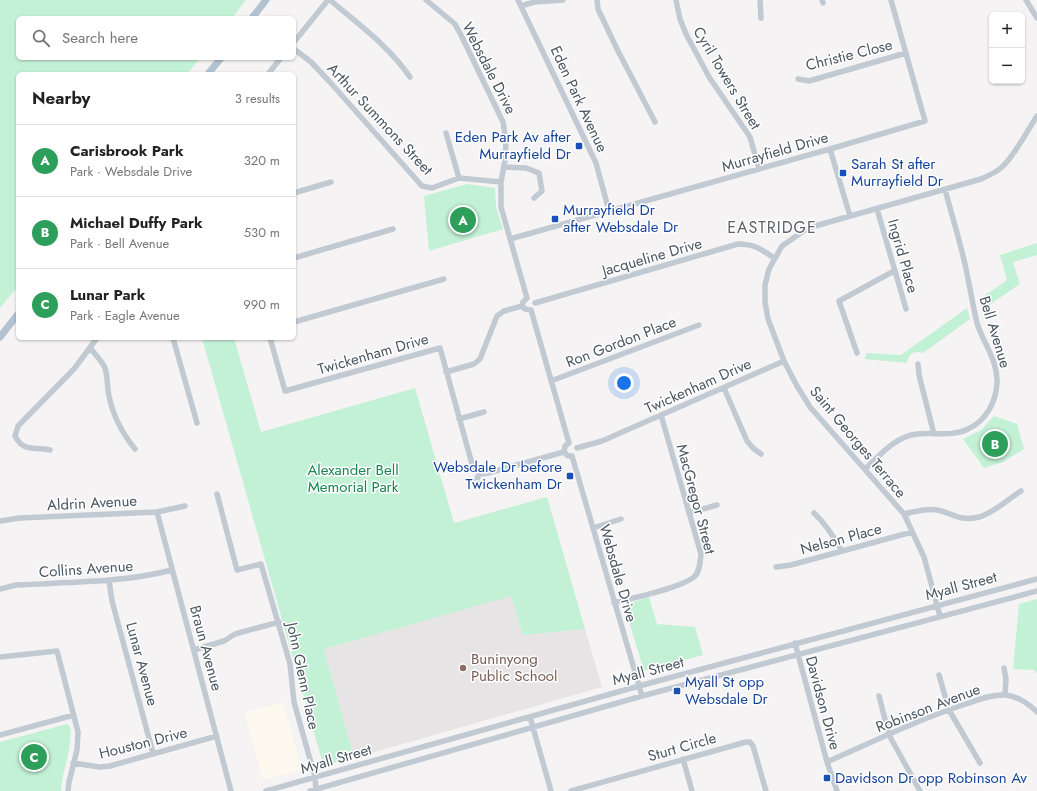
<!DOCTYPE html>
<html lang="en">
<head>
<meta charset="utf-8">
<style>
  :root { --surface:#fff; --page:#f2f2f2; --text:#222; --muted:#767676; --line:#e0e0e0; --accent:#1a73e8 }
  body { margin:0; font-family:Jost,sans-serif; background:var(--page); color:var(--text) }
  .controls { position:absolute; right:12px; top:12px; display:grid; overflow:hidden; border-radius:6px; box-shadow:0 1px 3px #0004 }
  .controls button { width:36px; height:36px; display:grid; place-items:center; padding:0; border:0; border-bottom:1px solid var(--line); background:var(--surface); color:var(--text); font:20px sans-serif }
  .you { position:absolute; left:624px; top:383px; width:14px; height:14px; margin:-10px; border:3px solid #fff; border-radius:50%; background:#1a73e8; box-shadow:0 0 0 6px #1a73e833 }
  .badge { display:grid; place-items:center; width:26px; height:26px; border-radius:50%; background:var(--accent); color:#fff; font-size:13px; font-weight:700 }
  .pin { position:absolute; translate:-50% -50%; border:2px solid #fff; box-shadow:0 1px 4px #0006 }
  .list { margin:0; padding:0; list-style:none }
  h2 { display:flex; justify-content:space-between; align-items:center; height:52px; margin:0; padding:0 16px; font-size:17px }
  h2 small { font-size:13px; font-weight:400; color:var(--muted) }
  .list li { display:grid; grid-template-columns:26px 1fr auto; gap:12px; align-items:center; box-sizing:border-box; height:72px; padding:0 16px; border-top:1px solid var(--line) }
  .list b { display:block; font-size:15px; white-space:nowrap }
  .list p { margin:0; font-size:13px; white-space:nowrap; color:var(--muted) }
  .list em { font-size:13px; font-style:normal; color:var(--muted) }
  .icon { flex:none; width:22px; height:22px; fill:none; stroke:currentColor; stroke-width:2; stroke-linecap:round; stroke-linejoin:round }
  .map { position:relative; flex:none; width:1037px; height:791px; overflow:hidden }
  .search { position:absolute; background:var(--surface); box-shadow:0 1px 3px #0004; left:16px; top:16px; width:280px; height:44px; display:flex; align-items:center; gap:10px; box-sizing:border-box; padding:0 14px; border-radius:6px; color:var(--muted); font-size:15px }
  .panel { position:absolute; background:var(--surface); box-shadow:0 1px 3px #0004; left:16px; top:72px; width:280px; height:268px; border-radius:6px }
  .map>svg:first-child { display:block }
</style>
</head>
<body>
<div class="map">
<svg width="1037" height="791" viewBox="0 0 1037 791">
  <rect width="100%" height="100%" fill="#f5f3f3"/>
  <path fill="#fdf9ef" d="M283,702L302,770L263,780L244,713Z"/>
  <path fill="#e6e4e5" d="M511,595L523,635L585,629L602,687L354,758L324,649Z"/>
  <path fill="#c3f1d5" d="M0,0H246L232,18H18V58H200L187,74H18V286L0,308Z
    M467,184L495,188L496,207L503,229L429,251L424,196Z
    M1037,243V255L1013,262L1020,284L982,310L980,299L1007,280L1000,255Z
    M967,308L970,319L923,353C914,350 908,354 907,363L864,359L867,353L901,355Z
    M202,338H234L261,432L415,388L454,523L547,497L585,629L523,635L511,596L324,649L354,758L326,765L323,764Z
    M994,416L1017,424L1024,449L1003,462L984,468L963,439L981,430Z
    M649,597L657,624L695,627L703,655L644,671L624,605Z
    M1037,599V673L1034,670L1013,669L1019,604Z
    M67,724L70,726C73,749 62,769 61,791H0V742Z"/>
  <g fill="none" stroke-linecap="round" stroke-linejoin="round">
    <path stroke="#c1cad2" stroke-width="5.5" d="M330,0C358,24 389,46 410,77
      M426,0L455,24L462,37L503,122L506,141L505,160L501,182V207L527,298
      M518,0L596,163L609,211
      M597,0L598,9L617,49L655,122
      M676,0L680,19L686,34L709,77L750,137L759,169
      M760,0L761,18
      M822,0L823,3
      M1026,0L1037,18
      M521,6L534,2L563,0
      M294,42L328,0
      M294,49L311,62L329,81L422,186L432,188L459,178L501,182
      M268,74L281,58
      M798,79L809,81L906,53
      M446,133L459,178
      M830,149L850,216
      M504,167L526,168L539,173L542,191L534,198
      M294,193L331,182
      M877,209L906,309
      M510,239L830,149L925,121L891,0
      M294,258L393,229
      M527,298L523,302L522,306L525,309L531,310
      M535,303L738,244C754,244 761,249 774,258
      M531,310L569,443
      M294,322L444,279
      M173,338L197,423
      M270,338L285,391L440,348L472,464C475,473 479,475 488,473L564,452
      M90,348C95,354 102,361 105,368C108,378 107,387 109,396C113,416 122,433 135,449
      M857,353L839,301L894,271
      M918,364L919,375L934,434
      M446,372L474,364L480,359L497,316L504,311L522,306
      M551,381L699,325
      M724,388L747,441L753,448L761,454
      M459,419L484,412
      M569,443L565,446L564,452L568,456H572
      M577,448L602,441L784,361
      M50,450C34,446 24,453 15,436L18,426L74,369L97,338
      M572,456L642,696
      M865,469C880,455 896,436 917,434C934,432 952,437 968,429C986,421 996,402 997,383C998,360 983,343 977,323C971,298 968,273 961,248C956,228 950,209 945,189
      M476,482L479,474
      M217,494L237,570L261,564L290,664L294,702L315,777L316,791
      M157,512L231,791
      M689,513L717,505
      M814,513C826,524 834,537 842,551
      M904,514C914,512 926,508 937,510C953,513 960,522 979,517C994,513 1008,499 1021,491
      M0,521L20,518L157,512L185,506
      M593,528L621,519
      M776,567L791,565L912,532
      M109,580L112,601L153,753
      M0,589L16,585C68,582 122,583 172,570
      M614,603C632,598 681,588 694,577C700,572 700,562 701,554L661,415
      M940,616L924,557L904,514L810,407L797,386L784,361L768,319L765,302V285L769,269L782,246L805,230L815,226L981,179C988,176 995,173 1001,168C1014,157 1027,131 1037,116
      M795,643L827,762L837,791
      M194,650L224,641L235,634L279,622
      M0,657L57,651L78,732L77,750L69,782L68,791
      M1004,668L1006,679L1005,695
      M939,675L949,710L980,763
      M879,696L889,735L920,791
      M530,717L551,791
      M0,735L74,715
      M683,759L692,791
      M827,762C873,742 919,719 966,704C978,700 992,694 1005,695C1017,696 1029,704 1037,712
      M73,763L100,767L110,766L217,736
      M266,791L639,686L1037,579
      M310,791L642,696L1037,591
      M571,791L746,742H750L753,746L766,791"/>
    <path stroke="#b3c2d1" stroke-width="7" d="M252,18L266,0
      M208,74L221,58
      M0,337L18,314"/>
  </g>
  <g fill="#1a4fb4" stroke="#fff" stroke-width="1.5">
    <rect x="575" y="142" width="8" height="8" rx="2"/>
    <rect x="839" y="169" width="8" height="8" rx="2"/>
    <rect x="551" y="215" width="8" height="8" rx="2"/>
    <rect x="566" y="472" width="8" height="8" rx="2"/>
    <rect x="673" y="687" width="8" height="8" rx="2"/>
    <rect x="823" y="774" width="8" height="8" rx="2"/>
  </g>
  <circle fill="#8d6e63" stroke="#fff" stroke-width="1.5" cx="463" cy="668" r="4"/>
  <g text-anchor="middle" stroke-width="3" stroke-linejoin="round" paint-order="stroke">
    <g font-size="15" fill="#4a5661" stroke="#fff">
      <text transform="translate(849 55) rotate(-14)" y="5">Christie Close</text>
      <text transform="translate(489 68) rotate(63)" y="5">Websdale Drive</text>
      <text transform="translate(727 78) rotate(59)" y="5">Cyril Towers Street</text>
      <text transform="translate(579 99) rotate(65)" y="5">Eden Park Avenue</text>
      <text transform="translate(380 119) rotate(47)" y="5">Arthur Summons Street</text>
      <text transform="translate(775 152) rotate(-16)" y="5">Murrayfield Drive</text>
      <text transform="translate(903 256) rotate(74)" y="5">Ingrid Place</text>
      <text transform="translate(652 257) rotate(-16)" y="5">Jacqueline Drive</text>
      <text transform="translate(995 332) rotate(73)" y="5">Bell Avenue</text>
      <text transform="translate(621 342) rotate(-21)" y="5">Ron Gordon Place</text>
      <text transform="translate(373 354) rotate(-16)" y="5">Twickenham Drive</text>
      <text transform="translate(698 386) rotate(-24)" y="5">Twickenham Drive</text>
      <text transform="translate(858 442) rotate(50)" y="5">Saint Georges Terrace</text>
      <text transform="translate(696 499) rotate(75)" y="5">MacGregor Street</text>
      <text transform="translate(92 503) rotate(-3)" y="5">Aldrin Avenue</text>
      <text transform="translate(841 539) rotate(-15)" y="5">Nelson Place</text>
      <text transform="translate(86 569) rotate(-4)" y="5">Collins Avenue</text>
      <text transform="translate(618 573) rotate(74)" y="5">Websdale Drive</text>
      <text transform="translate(961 586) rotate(-15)" y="5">Myall Street</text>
      <text transform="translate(206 648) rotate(75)" y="5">Braun Avenue</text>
      <text transform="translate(142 664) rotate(75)" y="5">Lunar Avenue</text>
      <text transform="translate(648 671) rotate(-15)" y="5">Myall Street</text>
      <text transform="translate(303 676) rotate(78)" y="5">John Glenn Place</text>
      <text transform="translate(823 703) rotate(75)" y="5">Davidson Drive</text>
      <text transform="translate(928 708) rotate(-21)" y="5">Robinson Avenue</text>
      <text transform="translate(143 743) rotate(-14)" y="5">Houston Drive</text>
      <text transform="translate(682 747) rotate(-16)" y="5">Sturt Circle</text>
      <text transform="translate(336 759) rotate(-16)" y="5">Myall Street</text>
    </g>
    <g font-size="15" fill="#164399" stroke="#fff" text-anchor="start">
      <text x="571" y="142" text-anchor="end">Eden Park Av after<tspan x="571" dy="17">Murrayfield Dr</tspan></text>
      <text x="851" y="169">Sarah St after<tspan x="851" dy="17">Murrayfield Dr</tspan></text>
      <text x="563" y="215">Murrayfield Dr<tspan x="563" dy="17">after Websdale Dr</tspan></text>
      <text x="562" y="472" text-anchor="end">Websdale Dr before<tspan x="562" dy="17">Twickenham Dr</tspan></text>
      <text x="685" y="687">Myall St opp<tspan x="685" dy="17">Websdale Dr</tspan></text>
      <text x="835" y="783">Davidson Dr opp Robinson Av</text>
    </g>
    <g font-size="15" fill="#17864f" stroke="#fff">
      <text x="353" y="475">Alexander Bell<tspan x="353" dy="17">Memorial Park</tspan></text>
    </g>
    <g font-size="15" fill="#785e54" stroke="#fff" text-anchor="start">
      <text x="471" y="664">Buninyong<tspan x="471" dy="17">Public School</tspan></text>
    </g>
    <g font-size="16" letter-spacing="1" fill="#5f6368" stroke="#fff">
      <text x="772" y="233">EASTRIDGE</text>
    </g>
  </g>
</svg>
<div class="controls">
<button>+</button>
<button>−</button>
</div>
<div class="you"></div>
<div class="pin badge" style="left:463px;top:220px;background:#2e9e5b">A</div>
<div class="pin badge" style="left:995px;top:444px;background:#2e9e5b">B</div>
<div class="pin badge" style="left:34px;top:757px;background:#2e9e5b">C</div>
<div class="search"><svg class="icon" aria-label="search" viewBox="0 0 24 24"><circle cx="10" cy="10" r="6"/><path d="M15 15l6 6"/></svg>Search here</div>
<section class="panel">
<h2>Nearby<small>3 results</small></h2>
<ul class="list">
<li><span class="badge" style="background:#2e9e5b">A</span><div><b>Carisbrook Park</b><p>Park · Websdale Drive</p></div><em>320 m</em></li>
<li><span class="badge" style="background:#2e9e5b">B</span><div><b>Michael Duffy Park</b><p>Park · Bell Avenue</p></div><em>530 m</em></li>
<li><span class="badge" style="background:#2e9e5b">C</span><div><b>Lunar Park</b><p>Park · Eagle Avenue</p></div><em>990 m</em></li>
</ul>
</section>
</div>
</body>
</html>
